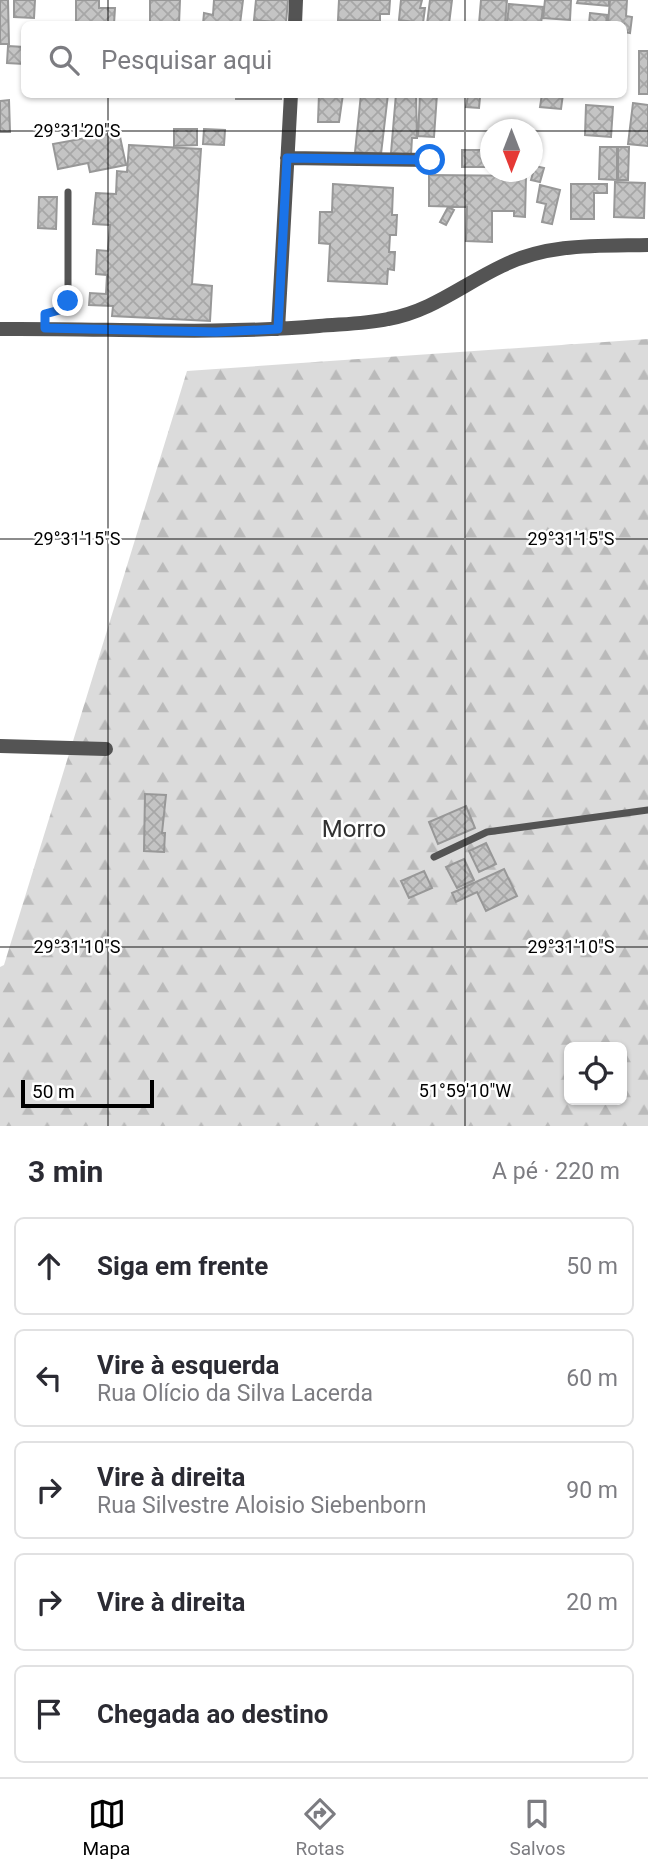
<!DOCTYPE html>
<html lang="pt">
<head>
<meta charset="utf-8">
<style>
  :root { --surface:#fff; --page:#f2f2f3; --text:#2b2b33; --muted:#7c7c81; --line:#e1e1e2; --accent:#000 }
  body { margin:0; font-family:Roboto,sans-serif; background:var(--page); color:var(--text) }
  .controls { position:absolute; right:21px; bottom:21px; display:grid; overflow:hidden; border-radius:10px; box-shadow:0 2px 5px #0004 }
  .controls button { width:63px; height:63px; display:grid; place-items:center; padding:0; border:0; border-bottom:2px solid var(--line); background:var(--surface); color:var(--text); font:35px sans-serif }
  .compass { position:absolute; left:480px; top:119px; width:63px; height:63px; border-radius:50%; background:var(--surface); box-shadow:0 2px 5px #0004; rotate:180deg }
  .scale { position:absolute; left:21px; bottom:18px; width:133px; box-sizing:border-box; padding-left:7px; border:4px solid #000; border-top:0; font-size:19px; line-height:24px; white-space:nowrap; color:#000; -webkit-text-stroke:5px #fff; paint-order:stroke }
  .stop { position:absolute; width:21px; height:21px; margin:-16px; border:5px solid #1a73e8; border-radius:50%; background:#fff }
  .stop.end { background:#1a73e8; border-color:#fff; box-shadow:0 2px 7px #0008 }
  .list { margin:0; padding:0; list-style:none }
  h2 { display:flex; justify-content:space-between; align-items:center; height:91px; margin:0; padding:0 28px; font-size:30px }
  h2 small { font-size:23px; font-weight:400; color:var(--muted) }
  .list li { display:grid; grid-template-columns:46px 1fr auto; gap:21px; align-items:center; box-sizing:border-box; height:98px; margin:0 14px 14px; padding:0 14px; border:2px solid var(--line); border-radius:10px }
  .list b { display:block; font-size:26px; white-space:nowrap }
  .list p { margin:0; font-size:23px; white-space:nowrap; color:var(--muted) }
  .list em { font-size:23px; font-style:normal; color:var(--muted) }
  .icon { flex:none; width:38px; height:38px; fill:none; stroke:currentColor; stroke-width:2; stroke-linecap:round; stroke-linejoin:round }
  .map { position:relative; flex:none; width:648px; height:1126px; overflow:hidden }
  .search { position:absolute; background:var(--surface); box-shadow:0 2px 5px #0004; left:21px; right:21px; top:21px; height:77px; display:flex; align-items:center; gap:18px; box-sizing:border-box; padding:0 24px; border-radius:10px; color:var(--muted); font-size:26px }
  .sheet { height:651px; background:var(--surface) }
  nav { display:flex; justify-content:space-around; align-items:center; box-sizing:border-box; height:98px; border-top:2px solid var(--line); background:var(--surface); font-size:19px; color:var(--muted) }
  nav a { display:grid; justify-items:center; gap:4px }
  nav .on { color:var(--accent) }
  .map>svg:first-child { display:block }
</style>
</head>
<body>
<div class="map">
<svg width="648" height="1126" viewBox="0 0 648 1126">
  <defs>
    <pattern id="forest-firs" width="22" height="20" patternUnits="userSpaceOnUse" patternTransform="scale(1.75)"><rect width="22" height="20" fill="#dbdbdb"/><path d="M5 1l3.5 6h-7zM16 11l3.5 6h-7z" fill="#bababa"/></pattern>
    <pattern id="building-cross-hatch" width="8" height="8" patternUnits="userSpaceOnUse" patternTransform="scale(1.75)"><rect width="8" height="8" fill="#c4c4c4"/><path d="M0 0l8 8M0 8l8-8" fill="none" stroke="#a7a7a7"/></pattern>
  </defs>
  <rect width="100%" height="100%" fill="#fff"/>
  <path fill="url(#forest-firs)" fill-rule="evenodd" d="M648,339V1126H0V967L4,965L187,371ZM569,1047H622V1100H569Z"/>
  <path fill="url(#building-cross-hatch)" stroke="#989898" stroke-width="2" d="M0,0H8L9,44H0Z
    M14,0H35L34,18L14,17Z
    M76,0H99V8H115L114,24H76Z
    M150,0H180L179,24H150Z
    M214,0H243L240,24H203L204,13L213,15Z
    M256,0H288L286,23L254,20Z
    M339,0H390L389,14H380V21L338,20Z
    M401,0H422L420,8H425L423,23L399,20Z
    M430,0H452L449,24H427Z
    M481,0H507L505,24H479Z
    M545,0H571L570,20L543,18Z
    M578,0H609V6L577,3Z
    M610,0H627L626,16L632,17L630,33L624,32V24L608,23Z
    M509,4L543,7L541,24H507Z
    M590,13L607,15L606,24H589Z
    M8,46L24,47V64L7,63Z
    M639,51H648V94H639Z
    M236,94H281V99H236Z
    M319,94H343L339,122H318Z
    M361,94H388L381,154L355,152Z
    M396,94H416L417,138H412L411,155L391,153Z
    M420,94H437L434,137L418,136Z
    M542,94H563L561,109L540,107Z
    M468,95L480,97L479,108L466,107Z
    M9,100L10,132H0V101Z
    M633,103L648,105V146L628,144Z
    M586,105L613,107L611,137L585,135Z
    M174,129H197V145L174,146Z
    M204,129L225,130L224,145L203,144Z
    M119,132L126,165L90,172L88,163L58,169L53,144Z
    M129,145L201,149L192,284L212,286L210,321L112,316L113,306L89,305L90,293L106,294L107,275L96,274L97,250L108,251L110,225L93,224L96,193L116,194L117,171L127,172Z
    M600,147H617V180L599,179Z
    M618,147H629L628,180H618Z
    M462,150H490V167H462Z
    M535,166L544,168L540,182L531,180Z
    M429,175L526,176L525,217L514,216V211H492V242L466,241L467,207L429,206Z
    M615,182L645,183L644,218L614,217Z
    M333,184L393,188L392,215H397L396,235H390L389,252H395L394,270L388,269L387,284L328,281L330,244L319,243L320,212H332Z
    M571,184H607V193H594V219H571Z
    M540,185L560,190L552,224L542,222L546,204L537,202Z
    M39,197H57L56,229L38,228Z
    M448,207L454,210L446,225L440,222Z
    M145,794L166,795L162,833H165L164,852L144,851Z
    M466,806L475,828L438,844L429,822Z
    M486,843L496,864L479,872L469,851Z
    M464,859L474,880L457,888L446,867Z
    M504,869L517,896L486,911L477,892L456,902L452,893Z
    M424,871L432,888L409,898L401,881Z"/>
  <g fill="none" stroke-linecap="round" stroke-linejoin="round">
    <path stroke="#545454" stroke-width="7" d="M45,328V314L63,309L68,301V192
      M434,857L487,832L648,810"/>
    <path stroke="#545454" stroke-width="14" d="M295,24L296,0
      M287,158L430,160
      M0,329C107,328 212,335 319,326C341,324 365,324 388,319C432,311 462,285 502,266C548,243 598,246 648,245
      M278,329L291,94
      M0,746L106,749"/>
  </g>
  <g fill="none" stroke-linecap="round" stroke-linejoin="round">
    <path stroke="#1a73e8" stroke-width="9" d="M68,301L63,309L45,314V328L216,332L278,329L287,158L430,160"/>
  </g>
  <path fill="none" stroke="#000" stroke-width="2" stroke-opacity="0.45" d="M108,0V24M465,0V24M108,94V1126M465,94V1126M0,131H490M532,131H648M0,539H648M0,947H648"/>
  <g text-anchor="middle" stroke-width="5" stroke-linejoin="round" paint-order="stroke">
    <g font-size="24" fill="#323232" stroke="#fff">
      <text x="354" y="837">Morro</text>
    </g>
  </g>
  <g font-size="18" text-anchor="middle" fill="#000" stroke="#fff" stroke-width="5" stroke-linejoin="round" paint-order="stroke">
    <text x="77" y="137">29°31'20"S</text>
    <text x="571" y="545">29°31'15"S</text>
    <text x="77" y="545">29°31'15"S</text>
    <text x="571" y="953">29°31'10"S</text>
    <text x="77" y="953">29°31'10"S</text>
    <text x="465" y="1097">51°59'10"W</text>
  </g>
</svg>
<div class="controls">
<button><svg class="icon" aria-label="locate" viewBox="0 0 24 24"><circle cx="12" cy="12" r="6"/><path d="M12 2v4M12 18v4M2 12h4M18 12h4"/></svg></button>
</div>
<svg class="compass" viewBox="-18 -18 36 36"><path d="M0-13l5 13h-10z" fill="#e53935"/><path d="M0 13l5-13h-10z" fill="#7c7c81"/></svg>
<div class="scale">50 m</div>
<div class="stop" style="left:430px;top:160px"></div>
<div class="stop end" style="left:68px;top:301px"></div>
<div class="search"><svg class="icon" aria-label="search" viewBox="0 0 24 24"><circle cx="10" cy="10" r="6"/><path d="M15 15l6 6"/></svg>Pesquisar aqui</div>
</div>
<section class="sheet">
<h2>3 min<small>A pé · 220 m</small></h2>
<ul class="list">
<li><svg class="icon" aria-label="ahead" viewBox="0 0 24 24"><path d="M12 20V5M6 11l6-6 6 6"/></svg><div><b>Siga em frente</b></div><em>50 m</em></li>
<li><svg class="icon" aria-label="left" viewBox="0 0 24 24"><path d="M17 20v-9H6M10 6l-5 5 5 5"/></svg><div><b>Vire à esquerda</b><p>Rua Olício da Silva Lacerda</p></div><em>60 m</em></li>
<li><svg class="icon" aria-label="right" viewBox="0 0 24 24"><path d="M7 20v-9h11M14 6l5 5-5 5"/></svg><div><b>Vire à direita</b><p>Rua Silvestre Aloisio Siebenborn</p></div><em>90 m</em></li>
<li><svg class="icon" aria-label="right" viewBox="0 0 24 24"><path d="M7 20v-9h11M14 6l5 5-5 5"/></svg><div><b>Vire à direita</b></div><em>20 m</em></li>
<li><svg class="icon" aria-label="arrive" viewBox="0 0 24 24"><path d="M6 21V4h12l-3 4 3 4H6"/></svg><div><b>Chegada ao destino</b></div></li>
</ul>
</section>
<nav>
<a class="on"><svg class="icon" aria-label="map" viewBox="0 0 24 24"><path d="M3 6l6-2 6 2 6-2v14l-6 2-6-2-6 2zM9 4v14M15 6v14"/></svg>Mapa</a>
<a><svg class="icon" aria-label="directions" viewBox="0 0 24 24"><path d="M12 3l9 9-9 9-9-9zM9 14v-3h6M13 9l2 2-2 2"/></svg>Rotas</a>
<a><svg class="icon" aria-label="saved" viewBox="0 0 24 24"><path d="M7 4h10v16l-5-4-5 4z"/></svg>Salvos</a>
</nav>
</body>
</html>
